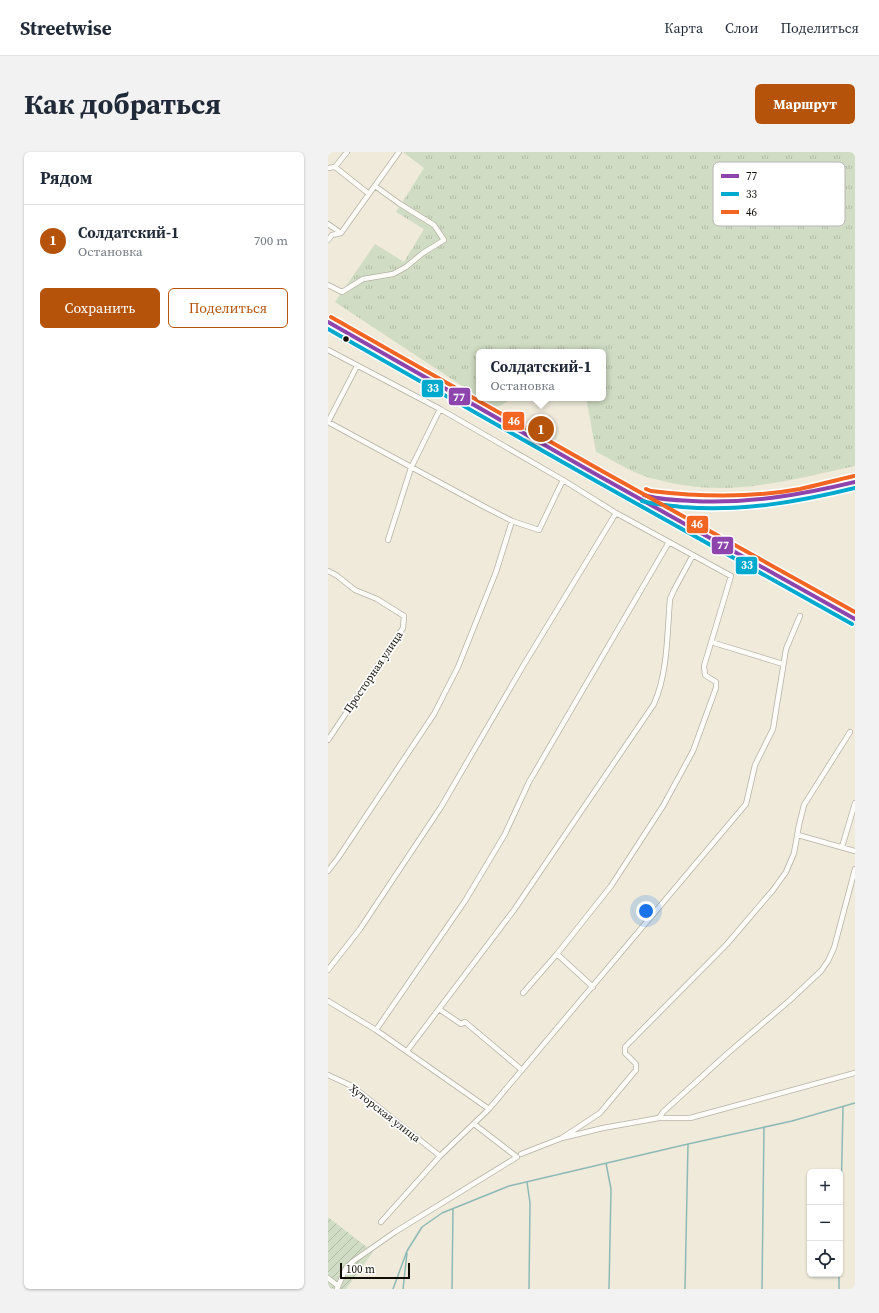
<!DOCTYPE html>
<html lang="ru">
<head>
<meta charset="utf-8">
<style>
  :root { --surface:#fff; --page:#f2f2f3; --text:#1f2937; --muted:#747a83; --line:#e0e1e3; --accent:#b45309 }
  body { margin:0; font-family:"Source Serif 4",serif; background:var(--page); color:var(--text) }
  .controls { position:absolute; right:12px; bottom:12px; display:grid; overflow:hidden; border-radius:6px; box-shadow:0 1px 3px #0004 }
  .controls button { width:36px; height:36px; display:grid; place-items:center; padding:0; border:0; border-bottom:1px solid var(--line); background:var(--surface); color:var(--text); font:20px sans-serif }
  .scale { position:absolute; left:12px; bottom:10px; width:70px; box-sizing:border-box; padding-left:4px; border:2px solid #0f0d04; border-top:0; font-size:11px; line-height:14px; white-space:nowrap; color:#0f0d04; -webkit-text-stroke:3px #fff; paint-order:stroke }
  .you { position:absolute; left:318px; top:759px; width:14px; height:14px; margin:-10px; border:3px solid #fff; border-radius:50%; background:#1a73e8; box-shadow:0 0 0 6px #1a73e833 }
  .badge { display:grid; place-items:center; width:26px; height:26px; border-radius:50%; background:var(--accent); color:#fff; font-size:13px; font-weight:700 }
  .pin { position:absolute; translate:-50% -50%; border:2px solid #fff; box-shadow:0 1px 4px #0006 }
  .popup { position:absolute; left:148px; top:197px; width:130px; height:52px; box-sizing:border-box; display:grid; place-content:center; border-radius:6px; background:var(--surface); filter:drop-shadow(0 1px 3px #0005); font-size:13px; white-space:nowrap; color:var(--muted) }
  .popup b { font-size:15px; color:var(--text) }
  .popup::after { content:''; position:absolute; left:50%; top:100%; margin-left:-8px; border:8px solid transparent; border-top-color:var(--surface) }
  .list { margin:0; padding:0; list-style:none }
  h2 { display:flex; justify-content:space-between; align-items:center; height:52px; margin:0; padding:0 16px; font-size:17px }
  h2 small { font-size:13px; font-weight:400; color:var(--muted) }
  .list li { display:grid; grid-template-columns:26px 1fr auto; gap:12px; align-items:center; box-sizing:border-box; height:72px; padding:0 16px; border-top:1px solid var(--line) }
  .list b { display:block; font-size:15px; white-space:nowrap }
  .list p { margin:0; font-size:13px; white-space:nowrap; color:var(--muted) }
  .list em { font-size:13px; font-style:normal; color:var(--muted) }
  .actions { display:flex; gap:8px; padding:12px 16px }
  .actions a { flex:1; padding:9px 0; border:1px solid var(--accent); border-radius:6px; text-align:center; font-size:14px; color:var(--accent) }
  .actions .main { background:var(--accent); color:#fff }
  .icon { flex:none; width:22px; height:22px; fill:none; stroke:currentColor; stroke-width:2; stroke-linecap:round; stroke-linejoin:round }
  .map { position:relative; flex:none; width:527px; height:1137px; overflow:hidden; border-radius:6px }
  header { display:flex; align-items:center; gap:24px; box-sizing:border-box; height:56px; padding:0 20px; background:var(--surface); border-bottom:1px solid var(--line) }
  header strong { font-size:19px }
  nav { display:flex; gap:22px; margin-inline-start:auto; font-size:14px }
  .intro { display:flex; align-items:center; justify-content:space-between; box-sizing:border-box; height:96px; padding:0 24px }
  h1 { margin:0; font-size:28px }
  .button { padding:10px 18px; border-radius:6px; background:var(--accent); color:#fff; font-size:14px; font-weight:700 }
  main { display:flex; gap:24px; padding:0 24px }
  aside { flex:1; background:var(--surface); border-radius:6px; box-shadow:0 1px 3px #0004 }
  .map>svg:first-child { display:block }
</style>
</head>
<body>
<header>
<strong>Streetwise</strong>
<nav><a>Карта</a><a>Слои</a><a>Поделиться</a></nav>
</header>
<div class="intro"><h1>Как добраться</h1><a class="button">Маршрут</a></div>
<main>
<aside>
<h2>Рядом<small></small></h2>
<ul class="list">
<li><span class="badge">1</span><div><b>Солдатский-1</b><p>Остановка</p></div><em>700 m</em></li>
</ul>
<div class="actions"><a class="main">Сохранить</a><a>Поделиться</a></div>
</aside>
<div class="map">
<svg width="527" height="1137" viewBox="0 0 527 1137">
  <defs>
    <pattern id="grass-tufts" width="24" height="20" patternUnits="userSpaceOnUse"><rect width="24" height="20" fill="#d0dcc3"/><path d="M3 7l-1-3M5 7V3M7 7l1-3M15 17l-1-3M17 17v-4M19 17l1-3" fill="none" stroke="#b1bca6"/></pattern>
    <pattern id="garden-furrows" width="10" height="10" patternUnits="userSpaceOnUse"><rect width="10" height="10" fill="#d0dcc3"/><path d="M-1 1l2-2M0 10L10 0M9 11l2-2" fill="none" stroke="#b1bca6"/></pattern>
  </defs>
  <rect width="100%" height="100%" fill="#efeada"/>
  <path fill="url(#grass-tufts)" d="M75,0H527V314C461,328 403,346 335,329C328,327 321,326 314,323C299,318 283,307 268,300L259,250L252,246H275V200H151V245L7,150L47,92L76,110L96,77L68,60L96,16Z
    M153,246H184C168,257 169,257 153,246Z"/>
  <path fill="url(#garden-furrows)" d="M0,1065L45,1100L18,1137H0Z"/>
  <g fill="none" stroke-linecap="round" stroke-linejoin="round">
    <path stroke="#8dbab6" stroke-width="1.5" d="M278,1011L283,1037L281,1137
      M199,1030L202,1051L201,1137
      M512,1096L515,955
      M65,1137L79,1099L94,1075L114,1061L181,1034L360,992L464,969L527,951
      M75,1137L79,1101
      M124,1137L125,1057
      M357,1137L360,992
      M434,1137L436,975
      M511,1137V1122"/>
    <g stroke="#b5b1a5" stroke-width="6">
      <path id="street" d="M7,15L19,0
        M0,16L7,15L41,42
        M0,72L13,81
        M0,88L4,83L13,81L71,0
        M0,133L14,140L35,127L65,122L78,115L95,101L116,88L106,73L72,52L47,34
        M0,198L112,257L235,328L288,361L403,424L376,514L377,523L388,530V536L365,599L335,654L283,734L229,802L195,841
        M0,270L155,354L184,369L211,378L235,328
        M0,270L29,214
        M60,388L83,316L112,257
        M0,419L8,423L27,438L49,447L76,464L75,476L0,588
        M383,490L455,512
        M470,683L527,699
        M514,695L527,651
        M0,719L10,706L106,562L130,515L168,420L184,369
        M229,802L265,835
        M0,818L32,777L113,655L195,514L288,361
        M0,849L48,878L161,957
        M111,857L133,872L137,870L194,918
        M48,878L137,749L177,682L201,630L341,390
        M79,899L186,758L326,552C340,520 339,482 342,447L346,438L365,403
        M0,923L24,934L112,1004
        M331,966L335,960L400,901L461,849L493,819L500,809L506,796L527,717
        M234,986L272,961L308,918V912L297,901V895L399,792L445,738L458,720L466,701L471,673L476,653L522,580
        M193,1002L234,986L275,976L331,966H362L527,921
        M53,1070L112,1004L161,957L418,652L427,613L445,577L458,497L472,464
        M0,1126L10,1134
        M9,1137L18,1116L24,1110L67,1080L189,1005L146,972"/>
    </g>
    <g stroke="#c9c7bf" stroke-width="9">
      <path id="primary" d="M301,337C346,357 416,352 464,344C485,341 506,335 527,330"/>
    </g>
    <g stroke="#c9c7bf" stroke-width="10">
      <path id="highway" d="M0,170L271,324L527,467"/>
    </g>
    <use href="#street" stroke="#fdfcf9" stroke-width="4.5"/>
    <use href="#primary" stroke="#efe9dd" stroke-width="7"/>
    <use href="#highway" stroke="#e6ddcb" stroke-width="8"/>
    <g stroke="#fff" stroke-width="7">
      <path id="bus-1" d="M0,170L271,324L527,467
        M316,343C331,348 349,348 364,349C420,352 473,343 527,330"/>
    </g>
    <g stroke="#fff" stroke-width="7">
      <path id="bus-2" d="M0,177L268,329L524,472
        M314,349C327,353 340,353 354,355C413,360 470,350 527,336"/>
    </g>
    <g stroke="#fff" stroke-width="7">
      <path id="bus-3" d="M3,165L274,319L527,460
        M318,337L323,339C373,345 423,346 472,337C490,333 508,328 526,324"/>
    </g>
    <use href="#bus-1" stroke="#8e44ad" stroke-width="4"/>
    <use href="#bus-2" stroke="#00a9ce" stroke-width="4"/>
    <use href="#bus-3" stroke="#f26522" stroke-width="4"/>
  </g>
  <circle fill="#0f0d04" stroke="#fff" stroke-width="1.5" cx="18" cy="187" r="3.5"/>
  <g text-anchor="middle" stroke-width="3.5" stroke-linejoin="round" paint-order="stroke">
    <g font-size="11" fill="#0f0d04" stroke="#fff">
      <text transform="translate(45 520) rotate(-56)" y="4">Просторная улица</text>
      <text transform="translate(57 961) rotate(38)" y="4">Хуторская улица</text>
    </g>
  </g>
  <rect x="385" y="10" width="132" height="64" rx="6" fill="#fff" stroke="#b7b6b4" stroke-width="1"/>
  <rect x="393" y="22" width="18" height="4" fill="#8e44ad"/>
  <rect x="393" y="40" width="18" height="4" fill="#00a9ce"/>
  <rect x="393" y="58" width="18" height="4" fill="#f26522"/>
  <g font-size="11" fill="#0f0d04">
    <text x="418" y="28">77</text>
    <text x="418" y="46">33</text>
    <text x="418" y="64">46</text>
  </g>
  <g stroke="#fff" stroke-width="1.5">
    <rect x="93" y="227" width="23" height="19" rx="4" fill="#00a9ce"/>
    <rect x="120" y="235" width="23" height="19" rx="4" fill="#8e44ad"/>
    <rect x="174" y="259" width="23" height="20" rx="4" fill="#f26522"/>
    <rect x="358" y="363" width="23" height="19" rx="4" fill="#f26522"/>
    <rect x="383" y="384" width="23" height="19" rx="4" fill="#8e44ad"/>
    <rect x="407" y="404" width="23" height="19" rx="4" fill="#00a9ce"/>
  </g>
  <g font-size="11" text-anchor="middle" font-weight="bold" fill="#fff">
    <text x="105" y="240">33</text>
    <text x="131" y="249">77</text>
    <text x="186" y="273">46</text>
    <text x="369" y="376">46</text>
    <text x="395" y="397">77</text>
    <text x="419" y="417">33</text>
  </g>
</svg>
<div class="controls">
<button>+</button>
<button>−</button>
<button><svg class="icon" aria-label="locate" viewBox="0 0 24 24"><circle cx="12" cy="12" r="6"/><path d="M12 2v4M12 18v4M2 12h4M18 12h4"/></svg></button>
</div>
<div class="scale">100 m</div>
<div class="you"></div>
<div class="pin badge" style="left:213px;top:277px">1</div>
<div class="popup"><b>Солдатский-1</b>Остановка</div>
</div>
</main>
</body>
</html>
